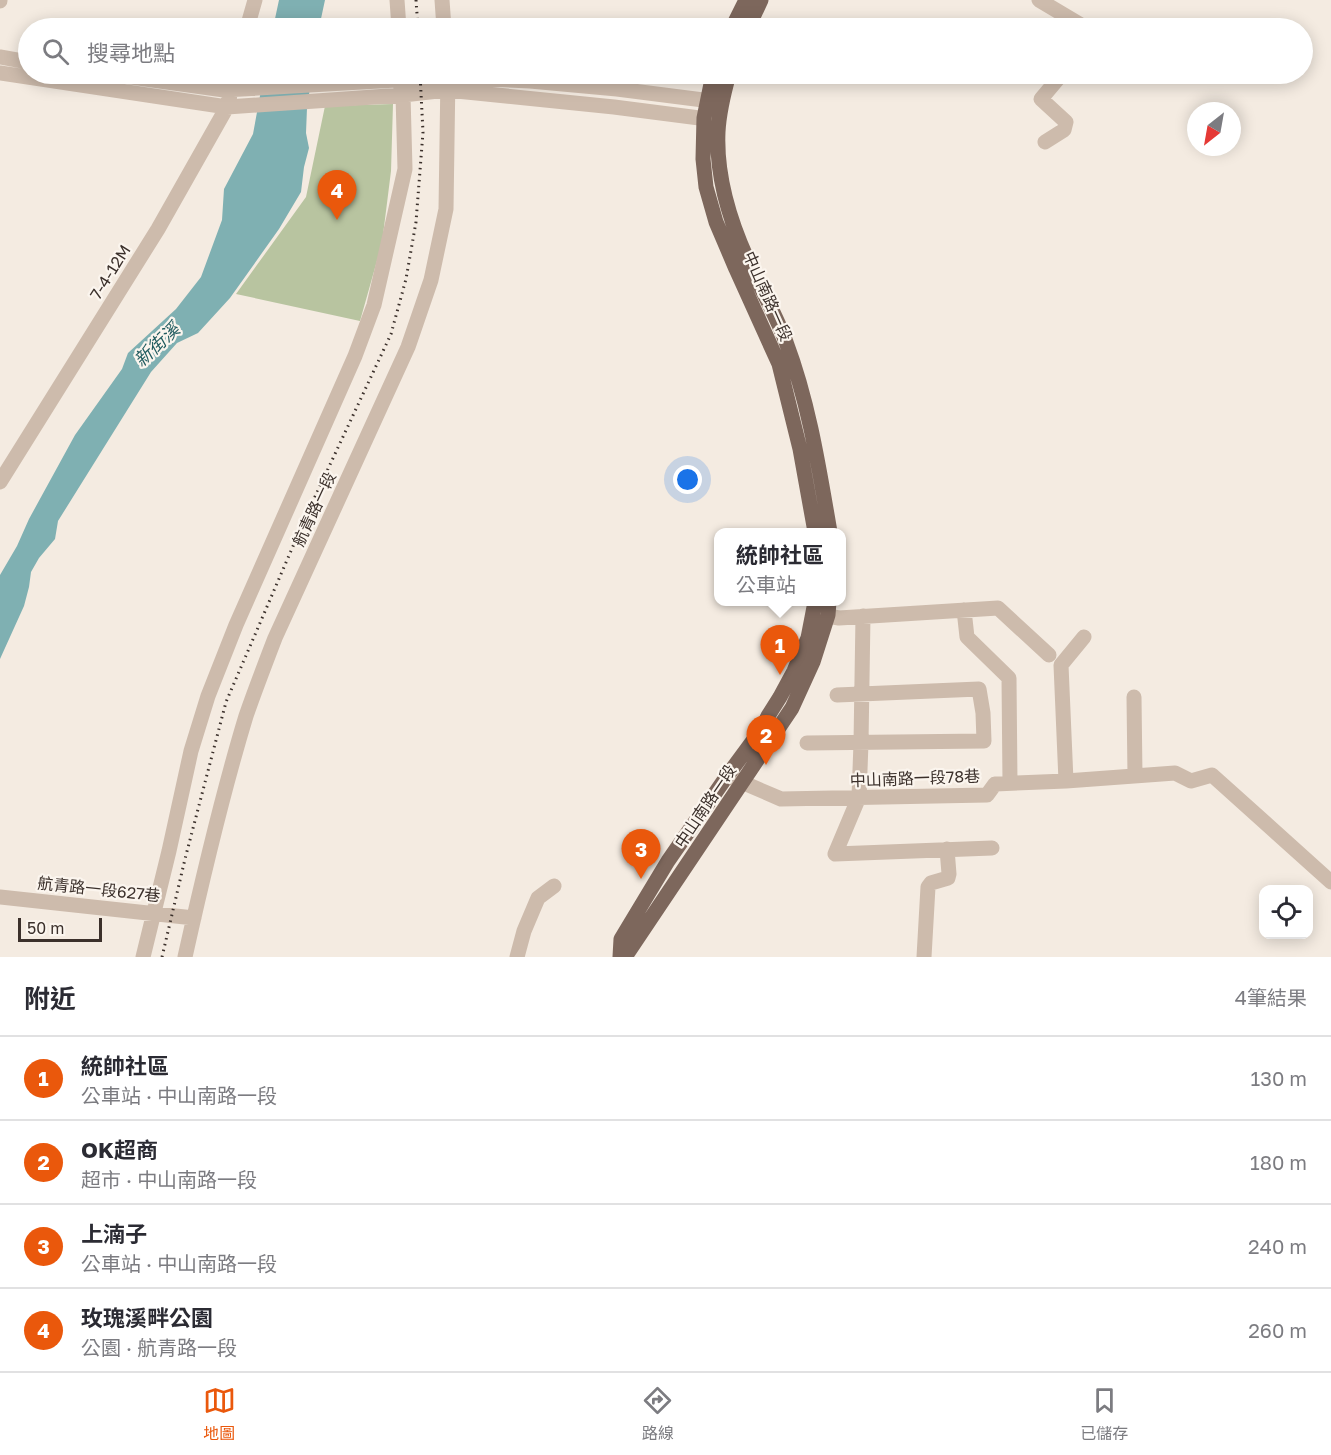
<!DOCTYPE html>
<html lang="zh-TW">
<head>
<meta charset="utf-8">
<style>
  :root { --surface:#fff; --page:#f2f2f3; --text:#2b2b33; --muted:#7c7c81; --line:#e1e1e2; --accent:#ea580c }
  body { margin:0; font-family:"Golos Text","Noto Sans TC",sans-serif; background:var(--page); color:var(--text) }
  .controls { position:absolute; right:18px; bottom:18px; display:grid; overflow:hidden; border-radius:12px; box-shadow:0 3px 15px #0003 }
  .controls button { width:54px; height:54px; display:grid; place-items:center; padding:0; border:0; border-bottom:2px solid var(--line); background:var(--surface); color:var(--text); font:30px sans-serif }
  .compass { position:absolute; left:1187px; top:102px; width:54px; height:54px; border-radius:50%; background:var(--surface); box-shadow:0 3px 15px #0003; rotate:211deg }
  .scale { position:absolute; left:18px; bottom:15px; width:84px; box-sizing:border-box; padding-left:6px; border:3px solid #3b302b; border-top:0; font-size:16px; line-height:21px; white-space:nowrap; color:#3b302b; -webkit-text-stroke:4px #fbf5ee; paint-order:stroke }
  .you { position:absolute; left:688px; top:480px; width:21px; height:21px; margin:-15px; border:4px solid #fff; border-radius:50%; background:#1a73e8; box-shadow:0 0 0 9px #1a73e833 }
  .badge { display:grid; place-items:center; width:39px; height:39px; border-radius:50%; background:var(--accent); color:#fff; font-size:20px; font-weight:700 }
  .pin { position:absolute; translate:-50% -50px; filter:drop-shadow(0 2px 3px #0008) }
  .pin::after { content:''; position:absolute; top:32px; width:21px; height:18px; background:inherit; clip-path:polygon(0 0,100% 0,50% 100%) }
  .popup { position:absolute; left:714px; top:528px; width:132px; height:78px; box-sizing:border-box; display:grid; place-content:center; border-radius:12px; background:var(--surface); filter:drop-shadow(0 2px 4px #0005); font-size:20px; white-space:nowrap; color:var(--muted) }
  .popup b { font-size:22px; color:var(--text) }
  .popup::after { content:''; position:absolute; left:50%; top:100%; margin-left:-12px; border:12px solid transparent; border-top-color:var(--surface) }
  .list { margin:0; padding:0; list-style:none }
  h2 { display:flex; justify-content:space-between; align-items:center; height:78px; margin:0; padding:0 24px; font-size:26px }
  h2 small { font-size:20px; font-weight:400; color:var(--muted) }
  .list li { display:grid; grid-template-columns:39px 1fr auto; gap:18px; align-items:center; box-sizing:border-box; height:84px; padding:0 24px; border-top:2px solid var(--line) }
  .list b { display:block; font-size:22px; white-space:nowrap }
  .list p { margin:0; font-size:20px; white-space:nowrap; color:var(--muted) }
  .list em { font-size:20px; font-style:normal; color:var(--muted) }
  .icon { flex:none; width:33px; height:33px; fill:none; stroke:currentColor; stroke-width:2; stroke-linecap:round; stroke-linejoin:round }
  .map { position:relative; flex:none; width:1331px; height:957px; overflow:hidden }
  .search { position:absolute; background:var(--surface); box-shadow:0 3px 15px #0003; left:18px; right:18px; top:18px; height:66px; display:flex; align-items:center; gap:15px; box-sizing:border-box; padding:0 21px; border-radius:33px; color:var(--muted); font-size:22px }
  .sheet { height:414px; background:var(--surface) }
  nav { display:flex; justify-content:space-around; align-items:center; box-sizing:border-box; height:84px; border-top:2px solid var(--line); background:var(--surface); font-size:16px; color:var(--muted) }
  nav a { display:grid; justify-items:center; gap:3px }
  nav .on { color:var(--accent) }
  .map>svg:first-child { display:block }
</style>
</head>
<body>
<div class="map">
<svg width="1331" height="957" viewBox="0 0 1331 957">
  <rect width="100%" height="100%" fill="#f4ebe1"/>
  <path fill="#b8c4a0" d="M393,104L391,171L382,243L360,321L236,294L306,197L325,106Z"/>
  <path fill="#7fb0b2" d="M279,0H325L319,28H273Z
    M264,74H312L307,108L306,133L309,148L304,167L301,192L279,229L230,298L198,333L177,343L151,372L58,521L55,539L39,558L31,572L29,587L24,606L0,659V575L17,546L29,519L75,435L122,369L128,353L176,309L201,277L222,220L224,189L253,134Z"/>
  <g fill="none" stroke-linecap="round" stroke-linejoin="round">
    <path stroke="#cdbbac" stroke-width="15" d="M397,0L399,28
      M442,0L444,28
      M1039,0L1086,28
      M0,1V0
      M247,28L255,0
      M0,57L28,62
      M0,73L227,107L403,95L447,90L614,107L715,120
      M110,74L224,90L448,77L530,81L617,89L719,102
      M1045,142L1064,130L1066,122L1041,99L1062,74
      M0,482L158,229L227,107L235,74
      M964,610L967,637L1009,678L1010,783
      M816,614L839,618L998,608L1049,655
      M863,616L861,743L859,797L835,854L992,848
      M1134,697L1135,776
      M807,743L984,741L983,713L979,689L837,695
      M730,777L781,799L987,795L995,784L1066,781L1175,773L1191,781L1212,775L1331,882
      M1066,781L1061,665L1084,637
      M0,897L194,918
      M143,957L169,851L191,751L208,696L236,625L355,356L374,305L405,169L403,95L399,80V74
      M185,957C203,876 222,795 246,716C255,690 265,664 275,638L408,347L431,280L446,209L448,74
      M517,957L524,931L538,898L554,886
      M924,957L928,887L931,883L948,878L949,874L947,849"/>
    <path stroke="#7d675c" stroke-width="15" d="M732,28L746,0
      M748,28L761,0
      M713,74L704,118L703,159L706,187L716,222L736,269L779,364L800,449L815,532
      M729,74C724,92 719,112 718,132C716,177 730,222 749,263C761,289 776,315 786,342C809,403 819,468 830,532
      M620,957L621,939L668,861L727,776L761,730L768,716L780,697L794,671L808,638L815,602
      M625,957L792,708L813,662L828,615L829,602"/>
    <path stroke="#3b302b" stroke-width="3" stroke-dasharray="1.5 4.5" stroke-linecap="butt" d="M416,0L418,28
      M162,957L185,859L226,702L306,516L391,334L406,279L416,222L423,132L420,74"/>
  </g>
  <g text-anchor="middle" stroke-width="4.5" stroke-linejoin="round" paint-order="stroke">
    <g font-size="16" fill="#3b302b" stroke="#fbf5ee">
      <text transform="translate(110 272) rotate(-58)" y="6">7-4-12M</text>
      <text transform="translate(768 296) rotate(66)" y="6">中山南路一段</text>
      <text transform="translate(314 509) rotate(-65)" y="6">航青路一段</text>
      <text transform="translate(915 778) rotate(-2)" y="6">中山南路一段78巷</text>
      <text transform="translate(705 806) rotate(-56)" y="6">中山南路一段</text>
      <text transform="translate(99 889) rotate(6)" y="6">航青路一段627巷</text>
    </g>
    <g font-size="18" font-style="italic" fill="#1f5a5e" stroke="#fbf5ee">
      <text transform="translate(157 345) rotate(-43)" y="6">新街溪</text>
    </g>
  </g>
</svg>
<div class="controls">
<button><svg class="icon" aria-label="locate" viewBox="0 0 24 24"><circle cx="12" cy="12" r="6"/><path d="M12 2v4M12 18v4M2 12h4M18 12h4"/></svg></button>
</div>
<svg class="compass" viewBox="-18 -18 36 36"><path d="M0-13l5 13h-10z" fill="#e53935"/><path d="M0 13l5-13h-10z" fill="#7c7c81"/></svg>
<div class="scale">50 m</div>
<div class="you"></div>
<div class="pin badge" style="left:780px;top:675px">1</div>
<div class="popup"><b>統帥社區</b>公車站</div>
<div class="pin badge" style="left:766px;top:765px">2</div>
<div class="pin badge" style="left:641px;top:879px">3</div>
<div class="pin badge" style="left:337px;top:220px">4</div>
<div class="search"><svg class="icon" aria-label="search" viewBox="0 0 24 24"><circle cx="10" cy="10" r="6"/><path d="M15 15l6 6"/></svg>搜尋地點</div>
</div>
<section class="sheet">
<h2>附近<small>4筆結果</small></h2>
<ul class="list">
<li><span class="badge">1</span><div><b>統帥社區</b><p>公車站 · 中山南路一段</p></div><em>130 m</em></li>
<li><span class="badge">2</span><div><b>OK超商</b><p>超市 · 中山南路一段</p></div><em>180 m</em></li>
<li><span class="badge">3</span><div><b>上湳子</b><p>公車站 · 中山南路一段</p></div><em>240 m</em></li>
<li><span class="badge">4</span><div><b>玫瑰溪畔公園</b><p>公園 · 航青路一段</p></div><em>260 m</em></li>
</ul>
</section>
<nav>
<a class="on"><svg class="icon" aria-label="map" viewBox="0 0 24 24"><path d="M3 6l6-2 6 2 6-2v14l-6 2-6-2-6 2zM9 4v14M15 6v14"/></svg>地圖</a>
<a><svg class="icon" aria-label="directions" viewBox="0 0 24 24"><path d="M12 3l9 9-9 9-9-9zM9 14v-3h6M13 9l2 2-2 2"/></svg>路線</a>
<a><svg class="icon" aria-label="saved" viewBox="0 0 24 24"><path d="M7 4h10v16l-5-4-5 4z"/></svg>已儲存</a>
</nav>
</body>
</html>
